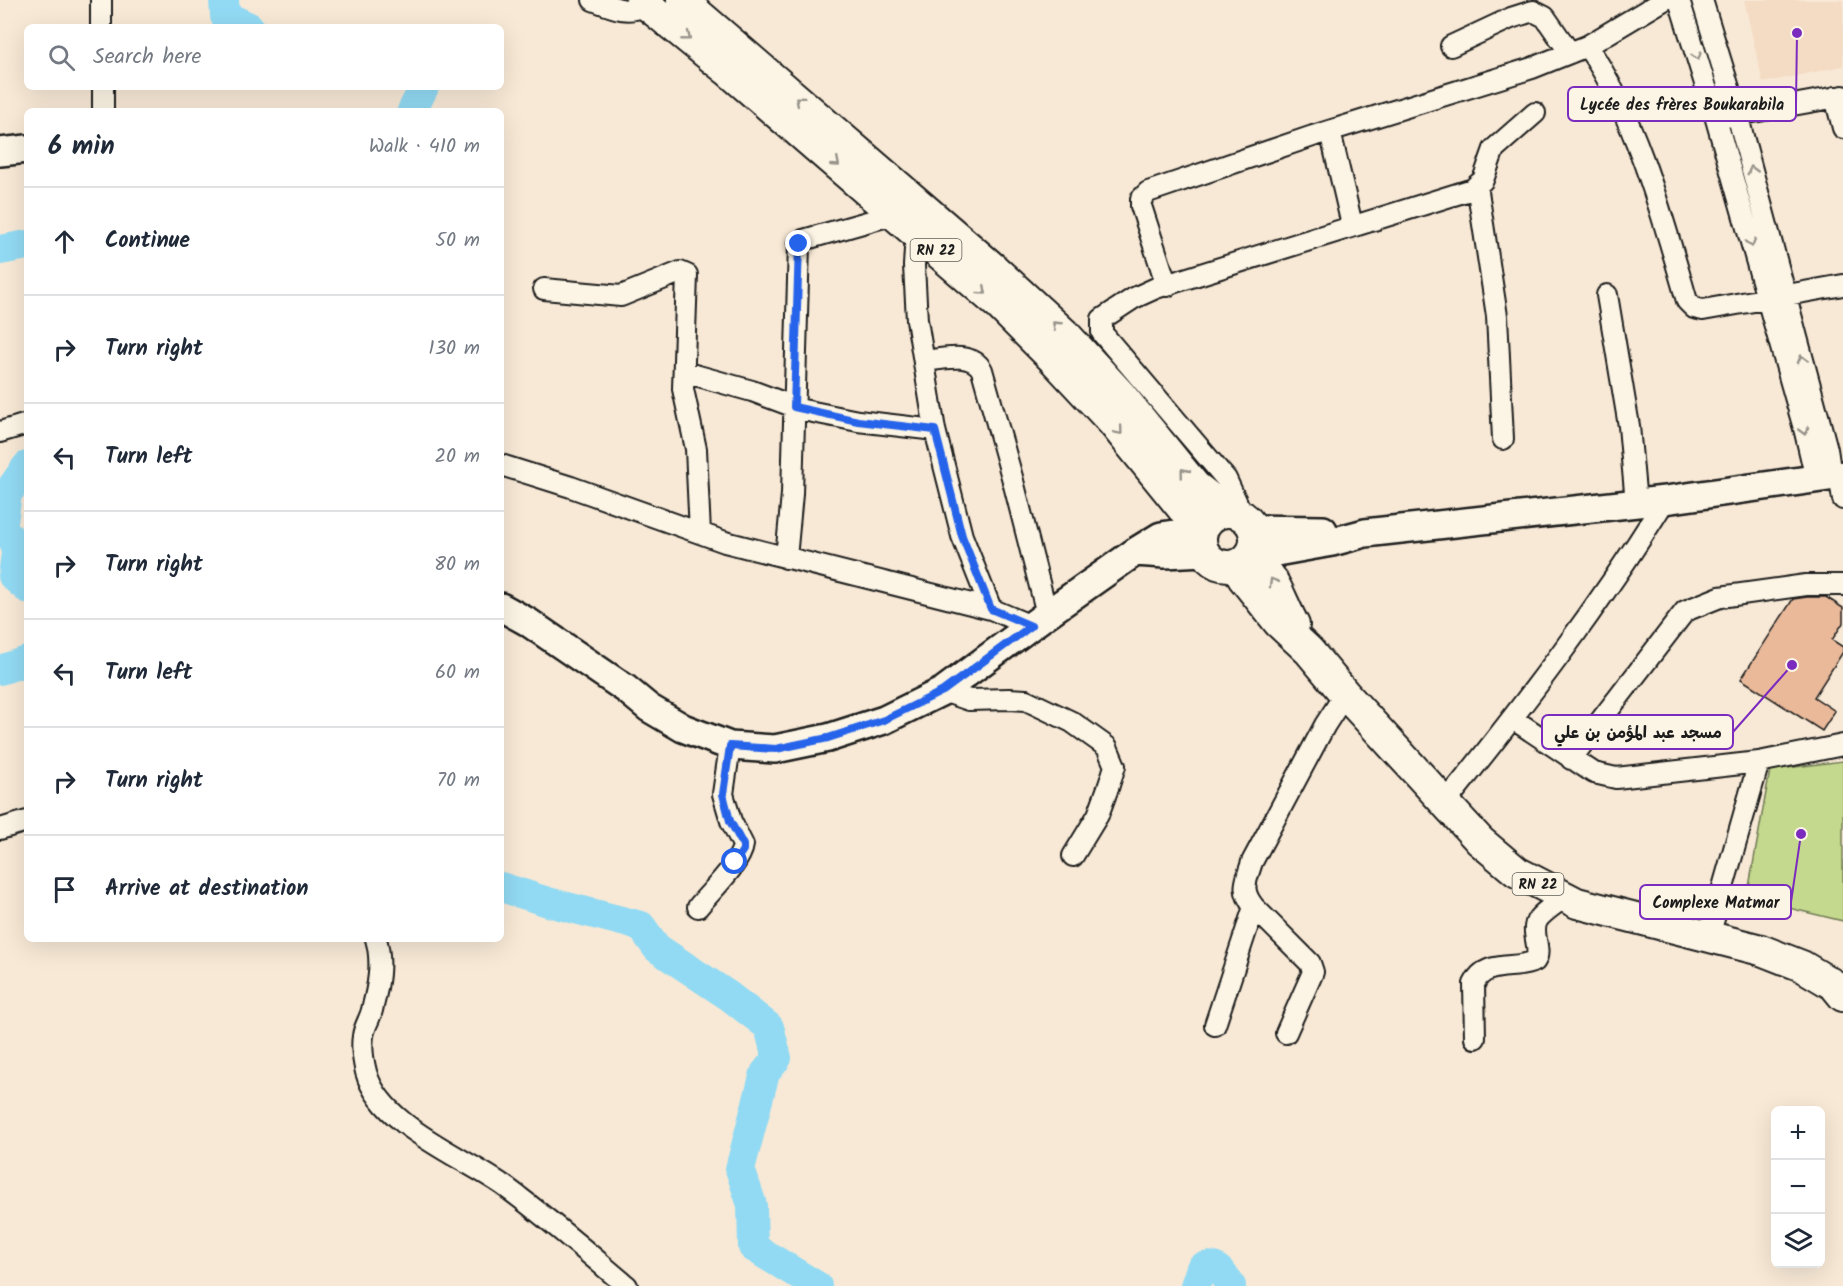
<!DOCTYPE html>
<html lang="en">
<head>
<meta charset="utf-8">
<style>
  :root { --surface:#fff; --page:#f6f6f7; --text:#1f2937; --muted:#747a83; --line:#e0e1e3 }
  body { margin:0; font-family:Kalam,"Playpen Sans Arabic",sans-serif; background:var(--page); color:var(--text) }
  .controls { position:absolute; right:18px; bottom:18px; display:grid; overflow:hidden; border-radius:9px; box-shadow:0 6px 24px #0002 }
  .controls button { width:54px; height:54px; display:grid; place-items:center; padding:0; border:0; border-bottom:2px solid var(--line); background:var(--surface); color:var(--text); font:30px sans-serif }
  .stop { position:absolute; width:18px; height:18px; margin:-14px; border:4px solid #2563eb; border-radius:50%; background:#fff }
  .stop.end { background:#2563eb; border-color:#fff; box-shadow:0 2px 6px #0008 }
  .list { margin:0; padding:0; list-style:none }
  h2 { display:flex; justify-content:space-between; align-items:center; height:78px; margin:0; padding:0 24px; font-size:26px }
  h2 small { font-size:20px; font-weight:400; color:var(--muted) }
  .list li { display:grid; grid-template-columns:39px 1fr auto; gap:18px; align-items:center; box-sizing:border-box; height:108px; padding:0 24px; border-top:2px solid var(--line) }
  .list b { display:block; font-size:22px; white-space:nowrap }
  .list em { font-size:20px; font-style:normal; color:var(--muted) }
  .icon { flex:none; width:33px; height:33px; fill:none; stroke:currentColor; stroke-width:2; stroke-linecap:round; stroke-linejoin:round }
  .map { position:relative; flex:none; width:1843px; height:1286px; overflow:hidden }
  .search { position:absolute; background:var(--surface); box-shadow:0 6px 24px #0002; left:24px; top:24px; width:480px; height:66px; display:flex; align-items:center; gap:15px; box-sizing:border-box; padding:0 21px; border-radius:9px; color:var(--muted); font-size:22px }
  .panel { position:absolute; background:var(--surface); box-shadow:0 6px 24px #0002; left:24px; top:108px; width:480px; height:834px; border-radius:9px }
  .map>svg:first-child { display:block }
</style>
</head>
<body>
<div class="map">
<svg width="1843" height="1286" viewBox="0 0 1843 1286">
  <rect width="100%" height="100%" fill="#f8e9d6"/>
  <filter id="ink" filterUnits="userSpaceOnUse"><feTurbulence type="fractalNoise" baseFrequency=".0167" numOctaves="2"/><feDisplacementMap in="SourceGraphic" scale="12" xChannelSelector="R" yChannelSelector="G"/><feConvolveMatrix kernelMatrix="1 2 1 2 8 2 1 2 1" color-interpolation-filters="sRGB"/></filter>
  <g filter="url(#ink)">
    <path fill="#f4dbc4" d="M1744,0H1843V66L1763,83Z"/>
    <path fill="#c5d98e" stroke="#707a55" stroke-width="1.5" d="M1843,761V921L1747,898L1770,770Z"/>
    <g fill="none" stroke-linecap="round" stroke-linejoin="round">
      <path stroke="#92daf3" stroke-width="30" d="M224,0L225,16L249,27
        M412,111L424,87
        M0,250L27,245
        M27,466L7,494L2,529L17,545L13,576L27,588
        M0,670L27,661
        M501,887L548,902L641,926L657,948L729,996L769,1027L777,1058L765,1073L740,1169L752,1205L753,1247L817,1286
        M1195,1286L1201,1268C1217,1262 1223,1274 1231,1286"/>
    </g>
    <path fill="#e9b99a" stroke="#1c1c1c" stroke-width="1.5" d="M1807,597H1826L1843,608V623L1832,640L1843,647V652L1814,697L1835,711L1822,731L1741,679L1793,599Z"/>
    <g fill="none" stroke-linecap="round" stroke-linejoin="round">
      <g stroke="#1c1c1c" stroke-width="24">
        <path id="minor" d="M101,0V27
          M593,0C612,7 627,15 647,5
          M1679,0L1716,119L1805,432L1816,479
          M1702,0L1737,114L1827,449L1831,476
          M1451,46L1511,18L1533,11L1545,17L1570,53
          M1587,46C1636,117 1663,218 1687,301L1694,308L1703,310L1843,285
          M103,87V111
          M1835,97L1843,128
          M1725,117L1843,96
          M1330,131L1352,225
          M1477,185L1497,316L1503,439
          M916,232L914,266L917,320L935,430L962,536L991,609
          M1167,286L1141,206V199L1148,192L1313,136L1532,68L1587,46L1664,0
          M544,289L621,296L680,272L687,275L683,389L696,449L700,533
          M1607,295L1629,426L1636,503
          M924,361C942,359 972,351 982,370L1012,477L1047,614
          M684,372L752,391L803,410L858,421L935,430
          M0,432L27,424
          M501,465L571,487L725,542L991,609L1031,626
          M1839,475L1843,499
          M1243,516L1226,479L1102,333V319L1134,298L1156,288L1473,189L1483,180L1494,149L1535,113
          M786,558L792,494L799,244L803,240L895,214L900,208
          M943,691L969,700L1009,699L1026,700L1072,722L1107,747L1115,766L1109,785L1098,815L1073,856
          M1513,719L1594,773L1616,778L1759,762L1843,745
          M1571,759L1685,611L1720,597L1806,585H1843
          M1446,802C1524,705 1599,607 1665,500
          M0,829L27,821
          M698,907C710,892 741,863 743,845L731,821L723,794L730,746
          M1709,936L1759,762
          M376,939C383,963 378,987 372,1010C370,1019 364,1027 363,1036C361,1049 363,1060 366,1072C381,1127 465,1157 507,1188C549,1219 588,1253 627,1286
          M1215,1025L1254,907
          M1286,1033L1313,972L1310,963L1254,907C1240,889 1246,882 1252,862L1325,725L1345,694
          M1475,1038L1474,984C1485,959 1515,971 1535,961C1543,949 1529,932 1538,919C1544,911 1556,904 1564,897"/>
      </g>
      <g stroke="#1c1c1c" stroke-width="32">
        <path id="secondary" d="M0,152L27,149
          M1253,529L1323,530
          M1253,550L1271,553L1332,542L1365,533L1665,500L1843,475
          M1135,552L1165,554L1204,552
          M501,607L528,622L626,689L649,708L683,728L730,746L775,749L828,738L884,720L943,691L1047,614L1135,552L1161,536L1202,530"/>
      </g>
      <g stroke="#1c1c1c" stroke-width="34">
        <path id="primary" d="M641,0L727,70L1000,306L1055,361L1113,423L1182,508L1192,517L1205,524
          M682,0L992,267L1066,335L1121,395L1195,486L1227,511
          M1201 539a27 27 0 1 1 54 0a27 27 0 1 1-54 0Z
          M1249,556C1275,572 1280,600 1294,625
          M1236,565L1243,578L1278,622L1309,651L1345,694L1480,841L1517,872L1577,903L1761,950L1802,966L1834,985L1843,996"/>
      </g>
      <use href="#minor" stroke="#fcf5e5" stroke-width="20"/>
      <use href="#secondary" stroke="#fcf5e5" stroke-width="27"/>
      <use href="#primary" stroke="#fcf5e5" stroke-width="30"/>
    </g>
    <defs><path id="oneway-chevron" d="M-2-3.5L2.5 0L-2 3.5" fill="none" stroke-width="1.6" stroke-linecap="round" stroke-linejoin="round" transform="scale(1.5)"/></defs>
    <g stroke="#97938b">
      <use href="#oneway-chevron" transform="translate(687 37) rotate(39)"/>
      <use href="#oneway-chevron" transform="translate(1697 56) rotate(73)"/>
      <use href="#oneway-chevron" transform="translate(799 100) rotate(-140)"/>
      <use href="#oneway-chevron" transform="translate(836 163) rotate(41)"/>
      <use href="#oneway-chevron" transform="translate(1752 170) rotate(-105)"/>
      <use href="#oneway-chevron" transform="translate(1751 243) rotate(74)"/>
      <use href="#oneway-chevron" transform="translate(983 291) rotate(41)"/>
      <use href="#oneway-chevron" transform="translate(1056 325) rotate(-137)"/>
      <use href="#oneway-chevron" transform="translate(1802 359) rotate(-105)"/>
      <use href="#oneway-chevron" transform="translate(1119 431) rotate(50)"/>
      <use href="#oneway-chevron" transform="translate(1804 431) rotate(75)"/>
      <use href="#oneway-chevron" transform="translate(1184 472) rotate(-129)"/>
      <use href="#oneway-chevron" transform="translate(1273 582) rotate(-120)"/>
    </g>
  </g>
  <g fill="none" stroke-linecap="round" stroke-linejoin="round" filter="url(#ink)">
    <path stroke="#2563eb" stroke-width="8" d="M735,862L743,850V845L730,821L723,794L730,746L776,749L828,738L884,720L943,691L1031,626L991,609L962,536L935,430L858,421L794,407L799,244"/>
  </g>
  <g text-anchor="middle" stroke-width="6" stroke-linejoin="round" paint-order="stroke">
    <g fill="#fcf5e5" stroke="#5f5d58" stroke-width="1.5">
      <rect x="910.5" y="239" width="51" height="22" rx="4.5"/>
      <rect x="1512.5" y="873" width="51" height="22" rx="4.5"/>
    </g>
    <g font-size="14" font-weight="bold" fill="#1c1c1c">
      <text x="936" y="255">RN 22</text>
      <text x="1538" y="889">RN 22</text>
    </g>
  </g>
  <path fill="none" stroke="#7b2cbf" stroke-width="2" d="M1797 33L1796 104M1792 665L1733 732M1801 834L1791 902"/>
  <g fill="#7b2cbf" stroke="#fcf5e5" stroke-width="2">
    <circle cx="1797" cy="33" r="6"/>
    <circle cx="1792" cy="665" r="6"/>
    <circle cx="1801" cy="834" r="6"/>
  </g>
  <g fill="#fcf5e5" stroke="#7b2cbf" stroke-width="2">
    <rect x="1568" y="87" width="228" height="34" rx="6"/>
    <rect x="1542" y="715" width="191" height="34" rx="6"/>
    <rect x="1640" y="885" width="151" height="34" rx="6"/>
  </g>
  <g font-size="16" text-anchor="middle" font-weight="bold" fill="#1c1c1c">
    <text x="1682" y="110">Lycée des frères Boukarabila</text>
    <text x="1638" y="738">مسجد عبد المؤمن بن علي</text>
    <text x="1716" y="908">Complexe Matmar</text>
  </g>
</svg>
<div class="controls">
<button>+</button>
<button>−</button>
<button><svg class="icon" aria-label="layers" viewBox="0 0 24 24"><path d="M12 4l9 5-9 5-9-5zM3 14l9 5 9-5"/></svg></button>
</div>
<div class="stop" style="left:735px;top:862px"></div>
<div class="stop end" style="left:799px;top:244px"></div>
<div class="search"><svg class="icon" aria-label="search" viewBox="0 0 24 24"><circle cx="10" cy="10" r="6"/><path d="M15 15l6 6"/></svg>Search here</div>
<section class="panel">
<h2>6 min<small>Walk · 410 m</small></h2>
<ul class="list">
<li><svg class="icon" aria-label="ahead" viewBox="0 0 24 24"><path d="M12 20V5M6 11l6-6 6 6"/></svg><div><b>Continue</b></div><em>50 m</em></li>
<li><svg class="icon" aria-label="right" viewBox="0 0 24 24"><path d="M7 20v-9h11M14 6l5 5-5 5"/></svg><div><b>Turn right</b></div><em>130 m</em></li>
<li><svg class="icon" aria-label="left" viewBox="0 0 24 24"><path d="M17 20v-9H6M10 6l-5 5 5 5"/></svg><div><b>Turn left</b></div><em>20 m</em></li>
<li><svg class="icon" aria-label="right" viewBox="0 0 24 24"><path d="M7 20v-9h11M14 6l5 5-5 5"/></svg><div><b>Turn right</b></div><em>80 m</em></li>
<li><svg class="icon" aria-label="left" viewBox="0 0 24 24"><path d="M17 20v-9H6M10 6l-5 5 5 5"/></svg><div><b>Turn left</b></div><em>60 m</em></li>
<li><svg class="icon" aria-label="right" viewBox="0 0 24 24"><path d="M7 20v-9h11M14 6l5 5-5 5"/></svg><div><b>Turn right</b></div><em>70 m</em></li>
<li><svg class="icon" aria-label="arrive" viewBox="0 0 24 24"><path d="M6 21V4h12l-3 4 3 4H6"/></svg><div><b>Arrive at destination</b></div></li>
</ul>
</section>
</div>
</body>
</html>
